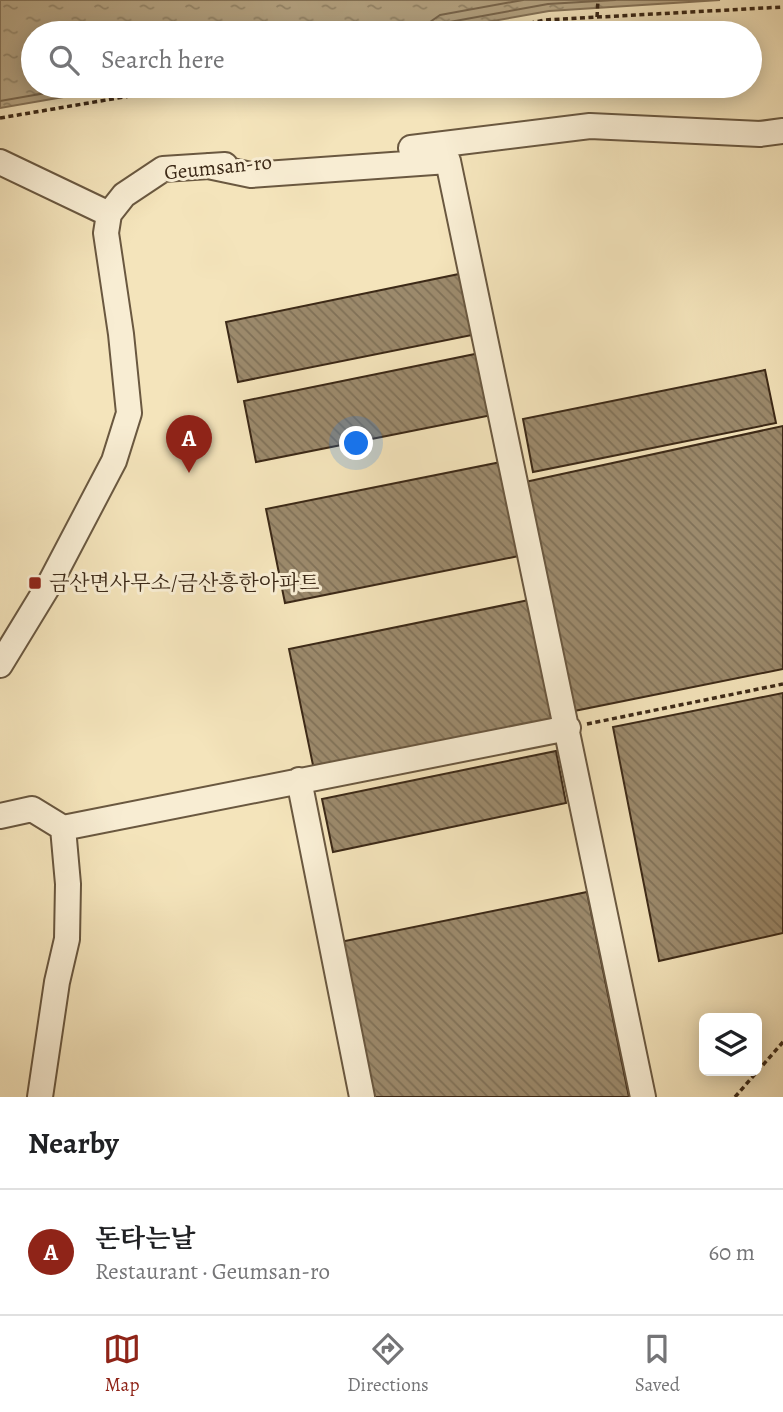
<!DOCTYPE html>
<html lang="en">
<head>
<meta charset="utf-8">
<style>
  :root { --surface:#fff; --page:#f6f6f6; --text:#202124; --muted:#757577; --line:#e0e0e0; --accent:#8f2418 }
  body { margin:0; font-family:Alegreya,"Noto Serif KR",serif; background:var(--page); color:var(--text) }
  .controls { position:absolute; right:21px; bottom:21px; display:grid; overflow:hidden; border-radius:10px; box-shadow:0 4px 18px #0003 }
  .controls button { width:63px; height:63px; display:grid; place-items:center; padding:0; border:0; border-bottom:2px solid var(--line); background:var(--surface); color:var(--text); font:35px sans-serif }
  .you { position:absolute; left:357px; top:444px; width:24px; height:24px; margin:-18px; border:5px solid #fff; border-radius:50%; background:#1a73e8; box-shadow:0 0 0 10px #1a73e833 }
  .badge { display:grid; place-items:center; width:46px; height:46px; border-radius:50%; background:var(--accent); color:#fff; font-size:23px; font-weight:700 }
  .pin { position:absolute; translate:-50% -58px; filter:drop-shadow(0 2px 4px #0008) }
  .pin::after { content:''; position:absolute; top:37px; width:24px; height:21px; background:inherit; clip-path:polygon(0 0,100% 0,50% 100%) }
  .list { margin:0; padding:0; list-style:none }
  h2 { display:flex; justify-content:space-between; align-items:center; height:91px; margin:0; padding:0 28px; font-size:30px }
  h2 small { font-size:23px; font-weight:400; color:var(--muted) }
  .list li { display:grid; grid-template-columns:46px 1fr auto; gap:21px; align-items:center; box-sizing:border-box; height:126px; padding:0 28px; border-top:2px solid var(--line) }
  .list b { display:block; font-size:26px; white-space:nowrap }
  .list p { margin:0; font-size:23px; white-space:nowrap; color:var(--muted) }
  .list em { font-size:23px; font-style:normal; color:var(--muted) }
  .icon { flex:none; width:38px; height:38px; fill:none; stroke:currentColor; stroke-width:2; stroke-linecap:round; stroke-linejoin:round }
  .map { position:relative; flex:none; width:783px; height:1097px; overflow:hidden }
  .search { position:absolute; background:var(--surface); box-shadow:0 4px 18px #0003; left:21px; right:21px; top:21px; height:77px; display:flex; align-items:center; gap:18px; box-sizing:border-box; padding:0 24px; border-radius:38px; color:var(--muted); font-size:26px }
  .sheet { height:217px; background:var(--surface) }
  nav { display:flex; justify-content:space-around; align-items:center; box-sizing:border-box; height:98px; border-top:2px solid var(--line); background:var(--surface); font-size:19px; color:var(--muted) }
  nav a { display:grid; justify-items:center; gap:4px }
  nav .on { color:var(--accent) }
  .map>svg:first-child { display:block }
</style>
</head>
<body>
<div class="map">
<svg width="783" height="1097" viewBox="0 0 783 1097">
  <defs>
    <pattern id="water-ripples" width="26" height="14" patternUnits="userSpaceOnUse" patternTransform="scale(1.75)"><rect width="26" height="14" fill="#b5a483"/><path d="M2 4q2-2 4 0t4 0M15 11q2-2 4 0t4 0" fill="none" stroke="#94866a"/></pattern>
    <pattern id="building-back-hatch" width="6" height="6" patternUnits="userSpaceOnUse" patternTransform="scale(1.75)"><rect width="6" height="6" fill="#9c8a6c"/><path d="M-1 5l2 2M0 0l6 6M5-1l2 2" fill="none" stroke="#807158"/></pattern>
  </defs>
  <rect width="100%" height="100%" fill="#f4e4bb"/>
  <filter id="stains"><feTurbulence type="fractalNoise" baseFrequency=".00286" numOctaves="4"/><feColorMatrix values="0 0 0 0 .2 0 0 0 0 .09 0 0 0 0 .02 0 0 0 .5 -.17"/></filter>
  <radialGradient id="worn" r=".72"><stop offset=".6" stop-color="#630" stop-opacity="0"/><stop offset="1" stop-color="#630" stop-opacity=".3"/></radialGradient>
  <path fill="url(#water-ripples)" stroke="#857358" stroke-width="2" d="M0,0H720L549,11L425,33H33V86H127L0,108Z"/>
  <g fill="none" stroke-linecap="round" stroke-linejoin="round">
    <path stroke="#78664d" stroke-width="2" d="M428,33L430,22L440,15L523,0
      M437,33L438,27L444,23L548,4L615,0
      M0,101L86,86"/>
  </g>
  <path fill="url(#building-back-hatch)" stroke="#3c2917" stroke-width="2" d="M459,274L472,335L238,382L226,322Z
    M480,353L492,415L256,462L244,401Z
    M765,370L776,423L533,472L523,419Z
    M783,426V669L574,711L525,482Z
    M501,462L519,556L285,603L266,509Z
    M529,600L554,721L314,770L289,649Z
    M783,693V933L659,961L613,727Z
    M556,751L566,803L333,852L322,799Z
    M587,892L629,1097H371L340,942Z"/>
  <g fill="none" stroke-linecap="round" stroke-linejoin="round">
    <g stroke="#6a5840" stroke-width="28">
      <path id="minor" d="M411,148L590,126L760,134L783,131
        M0,162L109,214
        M208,166L251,175L448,161L643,1097
        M0,665L50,583L114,461L129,413L121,334L106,233L109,214L124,195L163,169L225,165
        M299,780L362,1097
        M0,816L32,809L63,828L68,884L67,939L57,982L40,1097
        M63,828L568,728"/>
    </g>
    <path stroke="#3c2917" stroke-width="3.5" stroke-dasharray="5 3.5" stroke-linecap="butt" d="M597,17L598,0
      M488,33L544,20L783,7
      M0,118L189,86
      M587,724L783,684
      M735,1097L783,1042"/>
    <use href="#minor" stroke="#f8edd3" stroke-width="24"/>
  </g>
  <rect fill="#8f2418" stroke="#f8edd3" stroke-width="2.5" x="28" y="576" width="14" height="14" rx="3.5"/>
  <g text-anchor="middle" stroke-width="6" stroke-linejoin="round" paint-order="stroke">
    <g font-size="21" fill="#3c2917" stroke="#f8edd3">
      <text transform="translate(218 167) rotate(-6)" y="7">Geumsan-ro</text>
    </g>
    <g font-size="21" fill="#3c2917" stroke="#f8edd3" text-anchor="start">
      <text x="49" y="590">금산면사무소/금산흥한아파트</text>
    </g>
  </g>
  <rect width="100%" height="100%" filter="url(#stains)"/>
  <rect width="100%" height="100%" fill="url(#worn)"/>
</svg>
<div class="controls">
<button><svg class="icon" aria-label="layers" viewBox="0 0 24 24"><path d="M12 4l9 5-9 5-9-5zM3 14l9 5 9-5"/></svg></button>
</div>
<div class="you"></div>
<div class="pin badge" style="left:189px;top:473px">A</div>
<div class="search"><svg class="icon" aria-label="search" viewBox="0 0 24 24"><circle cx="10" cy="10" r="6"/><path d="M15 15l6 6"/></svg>Search here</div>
</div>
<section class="sheet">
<h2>Nearby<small></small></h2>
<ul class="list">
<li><span class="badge">A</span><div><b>돈타는날</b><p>Restaurant · Geumsan-ro</p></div><em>60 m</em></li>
</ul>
</section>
<nav>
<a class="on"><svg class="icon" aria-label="map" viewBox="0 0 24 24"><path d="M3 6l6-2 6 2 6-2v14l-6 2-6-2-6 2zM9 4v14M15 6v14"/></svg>Map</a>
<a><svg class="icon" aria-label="directions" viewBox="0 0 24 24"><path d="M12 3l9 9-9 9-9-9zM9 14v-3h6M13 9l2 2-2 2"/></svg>Directions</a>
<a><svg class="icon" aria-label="saved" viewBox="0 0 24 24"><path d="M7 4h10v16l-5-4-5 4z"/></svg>Saved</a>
</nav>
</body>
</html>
